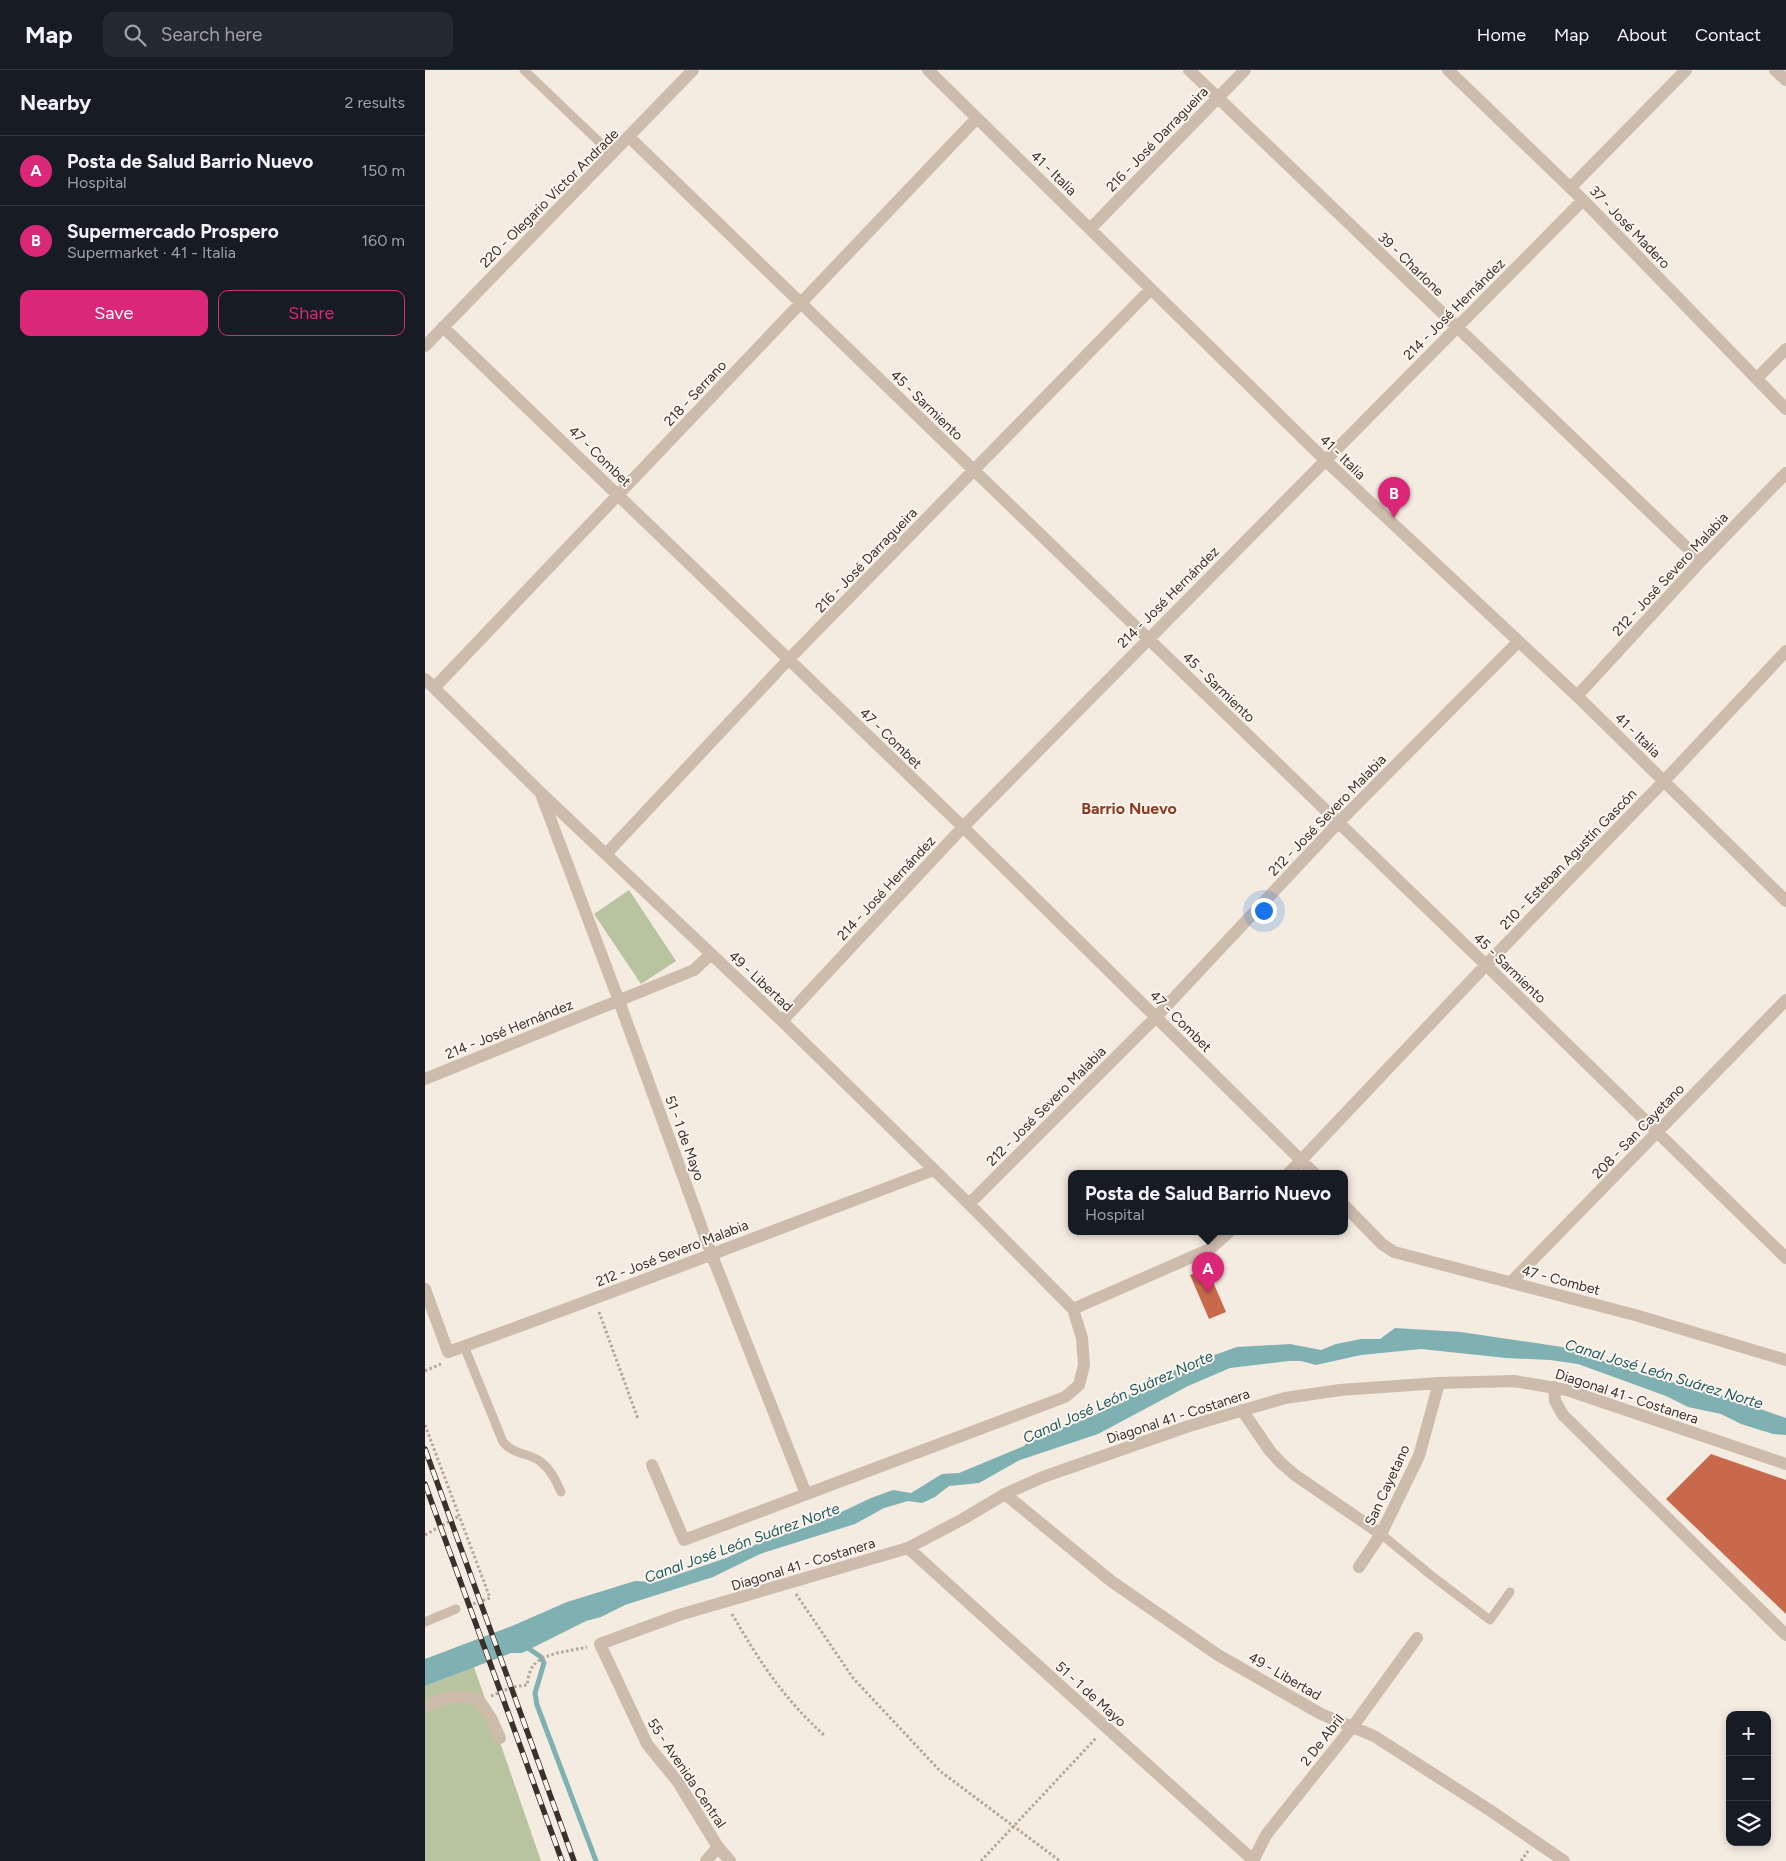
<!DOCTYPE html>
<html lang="en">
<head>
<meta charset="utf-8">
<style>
  :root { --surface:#171b24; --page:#242831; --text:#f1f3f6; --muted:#9ea1a6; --line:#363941; --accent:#db2777 }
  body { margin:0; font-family:Figtree,sans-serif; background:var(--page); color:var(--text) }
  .controls { position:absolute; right:15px; bottom:15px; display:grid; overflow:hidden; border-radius:10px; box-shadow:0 2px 8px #0003 }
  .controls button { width:45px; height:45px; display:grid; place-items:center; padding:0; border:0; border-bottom:1px solid var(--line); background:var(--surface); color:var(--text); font:25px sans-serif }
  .you { position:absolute; left:838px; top:840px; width:18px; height:18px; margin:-12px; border:4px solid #fff; border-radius:50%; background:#1a73e8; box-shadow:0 0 0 8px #1a73e833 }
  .badge { display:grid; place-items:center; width:32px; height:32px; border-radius:50%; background:var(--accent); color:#fff; font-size:16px; font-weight:700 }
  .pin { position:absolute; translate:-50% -41px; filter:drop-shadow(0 1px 2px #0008) }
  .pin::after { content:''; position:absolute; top:26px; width:18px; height:15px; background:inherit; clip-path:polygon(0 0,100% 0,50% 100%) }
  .popup { position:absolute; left:643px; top:1100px; width:280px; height:65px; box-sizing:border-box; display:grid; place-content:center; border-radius:10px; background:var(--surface); filter:drop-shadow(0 1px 4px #0005); font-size:16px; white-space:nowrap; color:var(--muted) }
  .popup b { font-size:19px; color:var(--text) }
  .popup::after { content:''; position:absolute; left:50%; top:100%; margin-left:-10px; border:10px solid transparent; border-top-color:var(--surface) }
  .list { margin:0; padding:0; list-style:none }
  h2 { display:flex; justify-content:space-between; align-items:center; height:65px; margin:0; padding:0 20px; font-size:21px }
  h2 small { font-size:16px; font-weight:400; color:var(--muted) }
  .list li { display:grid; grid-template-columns:32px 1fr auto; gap:15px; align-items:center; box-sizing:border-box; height:70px; padding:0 20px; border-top:1px solid var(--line) }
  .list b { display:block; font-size:19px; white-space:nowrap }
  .list p { margin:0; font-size:16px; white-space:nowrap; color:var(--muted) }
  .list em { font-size:16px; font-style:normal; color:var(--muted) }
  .actions { display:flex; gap:10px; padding:15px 20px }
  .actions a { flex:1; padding:11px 0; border:1px solid var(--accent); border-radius:10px; text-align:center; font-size:18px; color:var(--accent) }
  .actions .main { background:var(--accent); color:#fff }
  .icon { flex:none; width:28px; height:28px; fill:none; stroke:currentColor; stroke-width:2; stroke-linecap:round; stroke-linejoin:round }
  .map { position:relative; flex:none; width:1361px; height:1791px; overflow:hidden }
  header { display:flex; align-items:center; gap:30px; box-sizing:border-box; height:70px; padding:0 25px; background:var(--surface); border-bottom:1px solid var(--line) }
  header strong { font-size:24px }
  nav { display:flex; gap:28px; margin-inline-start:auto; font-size:18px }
  .search { width:350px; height:45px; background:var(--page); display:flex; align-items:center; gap:12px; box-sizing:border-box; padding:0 18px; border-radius:10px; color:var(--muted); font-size:19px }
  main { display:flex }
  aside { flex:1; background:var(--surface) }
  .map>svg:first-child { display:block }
</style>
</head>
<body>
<header>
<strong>Map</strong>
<div class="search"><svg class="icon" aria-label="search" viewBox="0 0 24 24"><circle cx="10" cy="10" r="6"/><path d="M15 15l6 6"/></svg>Search here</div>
<nav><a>Home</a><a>Map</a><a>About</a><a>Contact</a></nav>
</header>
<main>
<aside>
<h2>Nearby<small>2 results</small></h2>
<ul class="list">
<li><span class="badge">A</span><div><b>Posta de Salud Barrio Nuevo</b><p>Hospital</p></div><em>150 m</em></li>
<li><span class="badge">B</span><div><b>Supermercado Prospero</b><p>Supermarket · 41 - Italia</p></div><em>160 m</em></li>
</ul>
<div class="actions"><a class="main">Save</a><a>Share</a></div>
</aside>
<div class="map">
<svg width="1361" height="1791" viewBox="0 0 1361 1791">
  <rect width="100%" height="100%" fill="#f4ebe1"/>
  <path fill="#b8c4a0" d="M204,820L251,891L216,914L169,844Z
    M49,1597L116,1791H0V1616Z"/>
  <path fill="#7fb0b2" d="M970,1258L1036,1262L1137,1277L1224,1306L1296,1325L1361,1348V1365L1348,1364L1316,1354L1296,1344L1263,1337L1241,1326L1153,1294L1125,1290L1081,1288L996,1279L936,1285L891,1295L876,1291H864L805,1298L763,1316L673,1364L595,1390L554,1413L524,1416L510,1427L497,1433L483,1431L459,1438L430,1454L335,1484L288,1507L200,1535L176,1547L161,1551L97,1583H86L0,1616V1589L87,1556L142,1532L210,1511L231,1512L301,1488L334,1473L393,1453L446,1428L468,1420L486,1423L517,1404L534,1403L599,1376L616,1358L640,1357L670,1345L697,1331L714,1315L764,1294L812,1277L865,1274L896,1280L911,1274L936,1269H955Z"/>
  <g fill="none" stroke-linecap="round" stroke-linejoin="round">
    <path stroke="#7fb0b2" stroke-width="5" d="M100,1576L116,1587L119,1593L110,1623L112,1635L171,1791"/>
  </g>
  <path fill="#c8694b" d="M782,1198L801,1242L784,1249L765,1205Z
    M1286,1384L1361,1410V1544L1241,1429Z"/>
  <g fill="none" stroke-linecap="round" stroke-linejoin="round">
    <path stroke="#b9a596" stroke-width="3" stroke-dasharray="2.5 2.5" stroke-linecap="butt" d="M174,1242L213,1349
      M0,1301L16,1294
      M0,1355L65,1528L42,1536
      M0,1465L34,1446
      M371,1524L428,1608L515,1701L635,1791
      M307,1544C335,1592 358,1628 400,1666
      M66,1626L87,1617L102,1615C103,1609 104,1601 108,1596C117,1583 146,1581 162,1577
      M556,1791L672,1667
      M1096,1791L1103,1781"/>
    <path stroke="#cdbbac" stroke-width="9" d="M99,0L188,85
      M39,1276L78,1372C90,1386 104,1382 116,1392C126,1400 131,1411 136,1422
      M956,1464L1007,1506L1065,1550L1085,1522
      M0,1552L31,1539"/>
    <path stroke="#cdbbac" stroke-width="12" d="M503,0L900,390L1152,626L1361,831
      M764,0L1276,491
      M1023,0L1158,130L1361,339
      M1350,0L1361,10
      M204,67L1061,895L1361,1188
      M1145,118L1261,0
      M665,159L820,0
      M18,257L538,757L890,1104
      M0,276L268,0
      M1332,308L1361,279
      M0,609L115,722L357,951L544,1134L648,1239L657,1268L659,1295L654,1315L640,1327L259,1470L227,1395
      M9,618L552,48
      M1152,626L1276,491L1361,403
      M116,724L194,931L286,1183L381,1424
      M181,784L363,590L726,219
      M357,951L538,757L1158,130
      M0,1009L269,900L285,885
      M863,1104L1061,895L1239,711L1361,581
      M544,1134L731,947L913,753L1093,572
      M919,1135L957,1174L969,1182L1210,1245L1361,1290
      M1086,1212L1361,930
      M0,1219L23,1282C186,1224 347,1161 509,1100
      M648,1239L785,1179L804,1162
      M1129,1317L1130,1331L1138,1345L1361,1565
      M817,1340L845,1381L856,1393L870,1405L956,1464
      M580,1424L686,1511L793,1585L896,1644L949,1666L1066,1741L1139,1791
      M483,1478L829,1791
      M934,1497L956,1464L994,1386L1014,1313
      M0,1636C22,1628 29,1623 53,1629L66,1648L75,1668
      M281,1791L293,1777
      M305,1791L293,1777L253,1712L222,1674L175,1574L254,1545L483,1478L538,1449L580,1424L618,1407L764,1356L860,1328L915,1320L1014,1313L1089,1311L1142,1320L1361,1394
      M828,1791L841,1765L928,1656L992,1568"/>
    <g stroke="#3b302b" stroke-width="5.5">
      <path id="rail" d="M0,1379L149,1791
        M0,1414L137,1791"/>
    </g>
    <use href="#rail" stroke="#fbf5ee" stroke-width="4" stroke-dasharray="11" stroke-linecap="butt"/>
  </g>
  <g text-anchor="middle" stroke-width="4" stroke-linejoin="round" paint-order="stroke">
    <g font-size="14" fill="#3b302b" stroke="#fbf5ee">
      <text transform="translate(732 69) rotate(-46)" y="5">216 - José Darragueira</text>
      <text transform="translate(629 103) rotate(44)" y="5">41 - Italia</text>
      <text transform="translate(124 128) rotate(-45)" y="5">220 - Olegario Víctor Andrade</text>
      <text transform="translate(1205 157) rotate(46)" y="5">37 - José Madero</text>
      <text transform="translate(986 194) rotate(44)" y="5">39 - Charlone</text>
      <text transform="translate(1029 239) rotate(-45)" y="5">214 - José Hernández</text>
      <text transform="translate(270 323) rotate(-47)" y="5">218 - Serrano</text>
      <text transform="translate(502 335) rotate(44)" y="5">45 - Sarmiento</text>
      <text transform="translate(175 386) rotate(44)" y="5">47 - Combet</text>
      <text transform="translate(918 387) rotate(44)" y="5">41 - Italia</text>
      <text transform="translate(441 490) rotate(-46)" y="5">216 - José Darragueira</text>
      <text transform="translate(1245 504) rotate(-47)" y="5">212 - José Severo Malabia</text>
      <text transform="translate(743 527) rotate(-45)" y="5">214 - José Hernández</text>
      <text transform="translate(794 617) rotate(44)" y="5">45 - Sarmiento</text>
      <text transform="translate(1213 665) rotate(44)" y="5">41 - Italia</text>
      <text transform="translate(466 668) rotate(44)" y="5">47 - Combet</text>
      <text transform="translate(902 745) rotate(-46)" y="5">212 - José Severo Malabia</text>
      <text transform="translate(1143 789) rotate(-46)" y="5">210 - Esteban Agustín Gascón</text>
      <text transform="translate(461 818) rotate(-47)" y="5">214 - José Hernández</text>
      <text transform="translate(1085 898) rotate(44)" y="5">45 - Sarmiento</text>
      <text transform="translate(336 911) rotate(43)" y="5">49 - Libertad</text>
      <text transform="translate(756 951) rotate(45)" y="5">47 - Combet</text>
      <text transform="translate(84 959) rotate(-22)" y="5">214 - José Hernández</text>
      <text transform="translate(621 1036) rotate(-45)" y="5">212 - José Severo Malabia</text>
      <text transform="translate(1213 1061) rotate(-46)" y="5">208 - San Cayetano</text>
      <text transform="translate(260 1068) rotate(70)" y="5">51 - 1 de Mayo</text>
      <text transform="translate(247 1183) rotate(-21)" y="5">212 - José Severo Malabia</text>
      <text transform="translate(1136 1210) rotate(15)" y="5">47 - Combet</text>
      <text transform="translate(1202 1326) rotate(18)" y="5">Diagonal 41 - Costanera</text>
      <text transform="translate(753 1346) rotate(-18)" y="5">Diagonal 41 - Costanera</text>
      <text transform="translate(962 1415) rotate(-65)" y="5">San Cayetano</text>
      <text transform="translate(378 1494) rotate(-17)" y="5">Diagonal 41 - Costanera</text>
      <text transform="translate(860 1606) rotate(30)" y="5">49 - Libertad</text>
      <text transform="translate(666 1624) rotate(42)" y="5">51 - 1 de Mayo</text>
      <text transform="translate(897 1670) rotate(-52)" y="5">2 De Abril</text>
      <text transform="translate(262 1703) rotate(56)" y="5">55 - Avenida Central</text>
    </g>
    <g font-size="15" font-style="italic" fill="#1f5a5e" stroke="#fbf5ee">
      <text transform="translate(1239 1304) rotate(17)" y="5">Canal José León Suárez Norte</text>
      <text transform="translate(693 1327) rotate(-24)" y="5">Canal José León Suárez Norte</text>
      <text transform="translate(317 1473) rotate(-20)" y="5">Canal José León Suárez Norte</text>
    </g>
    <g font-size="16" font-weight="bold" fill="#8c3b22" stroke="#fbf5ee">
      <text x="704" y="744">Barrio Nuevo</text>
    </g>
  </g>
</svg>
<div class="controls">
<button>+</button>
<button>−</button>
<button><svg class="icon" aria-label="layers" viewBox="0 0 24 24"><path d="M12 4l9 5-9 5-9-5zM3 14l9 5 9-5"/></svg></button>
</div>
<div class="you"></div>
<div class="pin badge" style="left:783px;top:1223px">A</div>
<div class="popup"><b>Posta de Salud Barrio Nuevo</b>Hospital</div>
<div class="pin badge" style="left:969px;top:448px">B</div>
</div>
</main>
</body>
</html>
